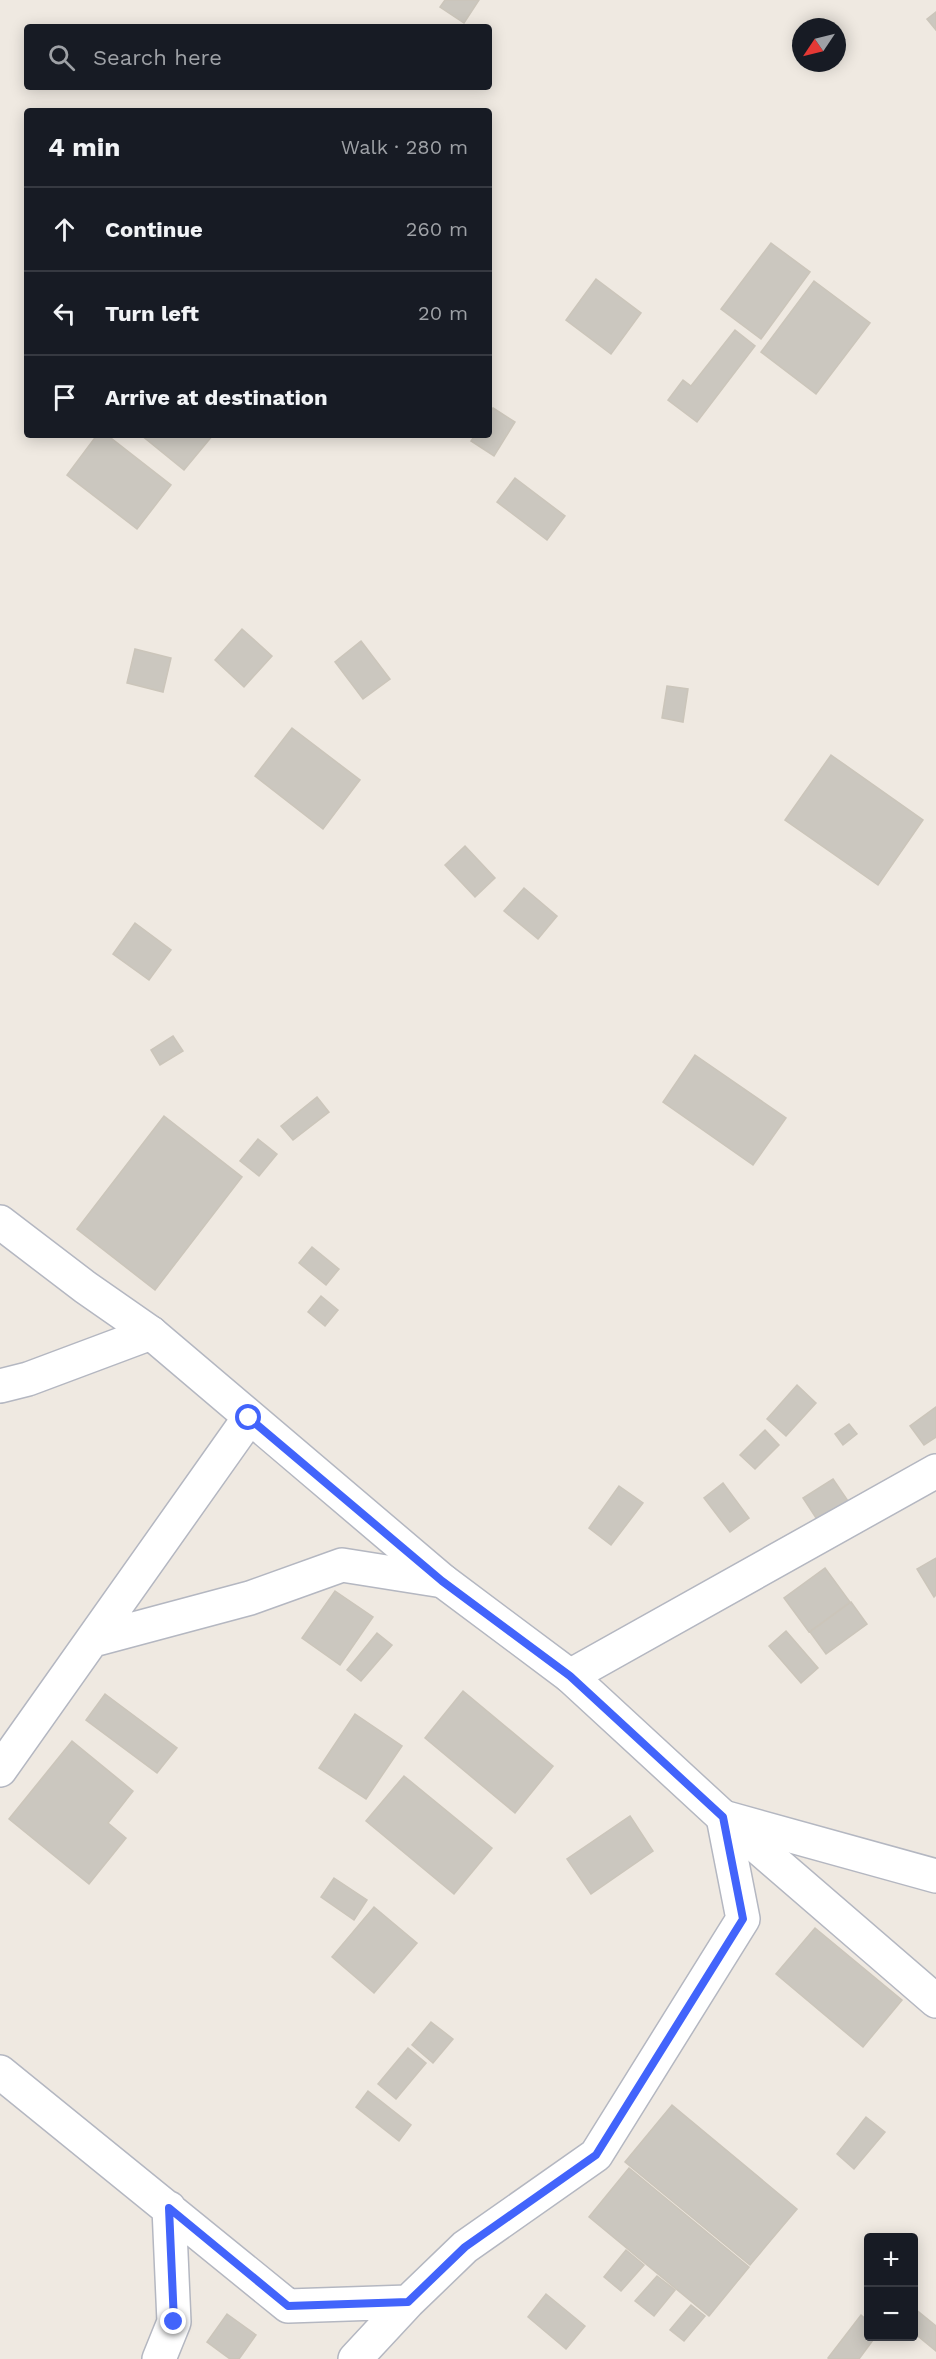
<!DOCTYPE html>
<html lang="en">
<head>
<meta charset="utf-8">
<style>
  :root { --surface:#171b24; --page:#20242c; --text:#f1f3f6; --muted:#9ea1a6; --line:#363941 }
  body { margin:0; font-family:"Work Sans",sans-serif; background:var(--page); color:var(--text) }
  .controls { position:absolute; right:18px; bottom:18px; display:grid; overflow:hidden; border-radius:6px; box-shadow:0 3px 15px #0003 }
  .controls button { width:54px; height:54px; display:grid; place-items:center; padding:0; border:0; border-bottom:2px solid var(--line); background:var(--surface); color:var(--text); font:30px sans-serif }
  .compass { position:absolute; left:792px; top:18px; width:54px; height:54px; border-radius:50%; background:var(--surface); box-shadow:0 3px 15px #0003; rotate:235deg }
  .stop { position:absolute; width:18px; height:18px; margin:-14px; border:4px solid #4264fb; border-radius:50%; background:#fff }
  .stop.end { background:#4264fb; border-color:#fff; box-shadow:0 2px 6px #0008 }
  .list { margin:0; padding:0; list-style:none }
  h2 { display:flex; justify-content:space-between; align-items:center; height:78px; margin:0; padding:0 24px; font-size:26px }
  h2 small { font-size:20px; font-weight:400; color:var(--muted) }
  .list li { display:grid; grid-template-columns:39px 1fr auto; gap:18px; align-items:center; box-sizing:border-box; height:84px; padding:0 24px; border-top:2px solid var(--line) }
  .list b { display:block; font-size:22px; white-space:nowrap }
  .list em { font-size:20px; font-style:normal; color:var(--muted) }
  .icon { flex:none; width:33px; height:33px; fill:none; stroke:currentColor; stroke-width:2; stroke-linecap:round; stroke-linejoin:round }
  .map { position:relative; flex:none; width:936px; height:2359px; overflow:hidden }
  .search { position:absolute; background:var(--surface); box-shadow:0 3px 15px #0003; left:24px; top:24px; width:468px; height:66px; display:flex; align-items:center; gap:15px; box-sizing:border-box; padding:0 21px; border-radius:6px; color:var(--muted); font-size:22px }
  .panel { position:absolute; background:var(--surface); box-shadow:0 3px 15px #0003; left:24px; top:108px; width:468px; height:330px; border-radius:6px }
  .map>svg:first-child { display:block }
</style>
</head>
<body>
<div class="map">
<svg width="936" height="2359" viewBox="0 0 936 2359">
  <rect width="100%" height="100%" fill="#efe9e1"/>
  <path fill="#cbc7bf" stroke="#cbc5ba" stroke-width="1.5" d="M445,0H479L464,23L440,7Z
    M936,12V30L927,19Z
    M771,243L810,272L761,339L721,309Z
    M596,279L641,313L611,354L566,320Z
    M814,281L870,323L816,394L761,352Z
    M735,330L755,346L697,422L668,400L683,380L691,386Z
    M493,408L515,422L494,456L471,441L475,435H489V414Z
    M97,435H107L171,485L137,529L67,475Z
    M141,435H213L184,470Z
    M515,478L565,516L547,540L497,502Z
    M242,629L272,656L244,687L215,660Z
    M361,641L390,679L363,699L335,662Z
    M135,649L171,658L163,692L127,683Z
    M667,686L688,689L683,722L662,718Z
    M292,728L360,780L323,829L255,776Z
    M831,755L923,820L878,885L785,820Z
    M465,846L495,878L475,897L445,865Z
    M524,888L557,916L538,939L504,911Z
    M135,923L171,950L149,980L113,954Z
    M173,1036L183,1051L160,1065L151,1050Z
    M695,1055L786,1118L753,1165L663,1102Z
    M317,1097L329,1112L293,1140L281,1126Z
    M164,1116L242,1177L155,1290L77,1229Z
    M258,1139L277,1154L259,1176L240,1161Z
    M312,1247L339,1269L326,1285L299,1263Z
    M321,1296L338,1310L325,1326L308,1312Z
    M797,1385L816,1403L786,1436L767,1419Z
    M936,1407V1437L924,1445L910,1426Z
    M849,1424L857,1434L843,1445L835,1434Z
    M765,1430L779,1445L755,1469L740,1455Z
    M833,1479L848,1501L818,1521L803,1498Z
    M723,1483L749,1518L730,1532L704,1498Z
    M619,1486L643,1503L611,1545L589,1528Z
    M936,1558V1595L934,1597L917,1569Z
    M825,1568L850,1602L809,1632L784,1598Z
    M335,1591L373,1617L340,1665L302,1638Z
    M851,1602L867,1624L826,1654L810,1632Z
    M786,1631L818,1668L801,1683L769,1646Z
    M377,1633L392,1645L361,1681L347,1670Z
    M463,1691L553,1766L515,1813L425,1738Z
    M105,1694L177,1748L157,1773L86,1720Z
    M355,1714L402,1746L366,1799L319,1768Z
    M72,1741L133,1791L108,1823L126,1838L89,1884L9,1819Z
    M404,1776L492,1848L454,1894L366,1821Z
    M630,1816L653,1851L591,1894L567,1859Z
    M334,1878L367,1900L354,1920L321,1897Z
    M374,1907L417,1943L374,1993L332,1957Z
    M815,1928L902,2000L863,2047L776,1974Z
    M431,2022L453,2039L433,2063L412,2045Z
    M408,2048L426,2063L396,2099L378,2084Z
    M368,2091L411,2125L399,2141L356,2107Z
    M672,2105L797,2209L750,2265L625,2162Z
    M866,2117L885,2132L854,2169L837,2154Z
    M629,2168L749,2267L709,2316L589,2217Z
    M626,2250L644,2265L621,2291L604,2277Z
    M657,2276L675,2290L654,2316L635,2301Z
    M546,2294L585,2326L566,2349L528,2317Z
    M691,2305L705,2316L684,2341L670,2330Z
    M914,2308L936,2326V2351L914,2333Z
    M227,2314L256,2335L239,2359H230L207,2342Z
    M861,2315L868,2321V2336H876L859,2359H830L828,2358Z"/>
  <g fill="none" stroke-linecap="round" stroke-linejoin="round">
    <g stroke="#b4b7c1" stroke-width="36">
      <path id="minor" d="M0,1386L28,1379L151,1333
        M93,1640L250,1598L342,1565L443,1581
        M570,1676L936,1471
        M0,1770L249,1418
        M0,2072L288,2306L408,2302
        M159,2359L174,2322L169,2208
        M355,2359L408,2302L465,2247L596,2155L743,1919L723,1817L936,1876"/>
    </g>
    <g stroke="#b4b7c1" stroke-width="36">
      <path id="tertiary" d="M0,1222L85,1287L151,1333L443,1581L570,1676L723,1817L936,2001"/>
    </g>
    <use href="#minor" stroke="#fff" stroke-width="33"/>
    <use href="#tertiary" stroke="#fff" stroke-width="33"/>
  </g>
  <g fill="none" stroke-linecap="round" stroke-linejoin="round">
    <path stroke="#4264fb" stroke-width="8" d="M174,2322L169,2208L288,2306L408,2302L465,2247L596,2155L743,1919L723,1817L570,1676L442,1581L249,1418"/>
  </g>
</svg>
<div class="controls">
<button>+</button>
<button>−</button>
</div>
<svg class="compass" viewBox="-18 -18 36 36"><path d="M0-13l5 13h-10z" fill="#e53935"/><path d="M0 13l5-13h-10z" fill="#9ea1a6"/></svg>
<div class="stop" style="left:249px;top:1418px"></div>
<div class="stop end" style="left:174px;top:2322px"></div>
<div class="search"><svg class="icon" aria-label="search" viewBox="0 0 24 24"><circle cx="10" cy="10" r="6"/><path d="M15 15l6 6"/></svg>Search here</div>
<section class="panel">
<h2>4 min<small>Walk · 280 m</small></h2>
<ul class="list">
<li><svg class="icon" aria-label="ahead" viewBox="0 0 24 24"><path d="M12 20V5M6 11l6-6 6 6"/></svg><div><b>Continue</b></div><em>260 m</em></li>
<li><svg class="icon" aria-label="left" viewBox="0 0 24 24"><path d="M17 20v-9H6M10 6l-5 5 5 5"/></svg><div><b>Turn left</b></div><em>20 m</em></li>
<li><svg class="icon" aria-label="arrive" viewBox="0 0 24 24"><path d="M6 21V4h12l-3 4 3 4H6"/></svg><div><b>Arrive at destination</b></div></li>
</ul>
</section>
</div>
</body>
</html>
